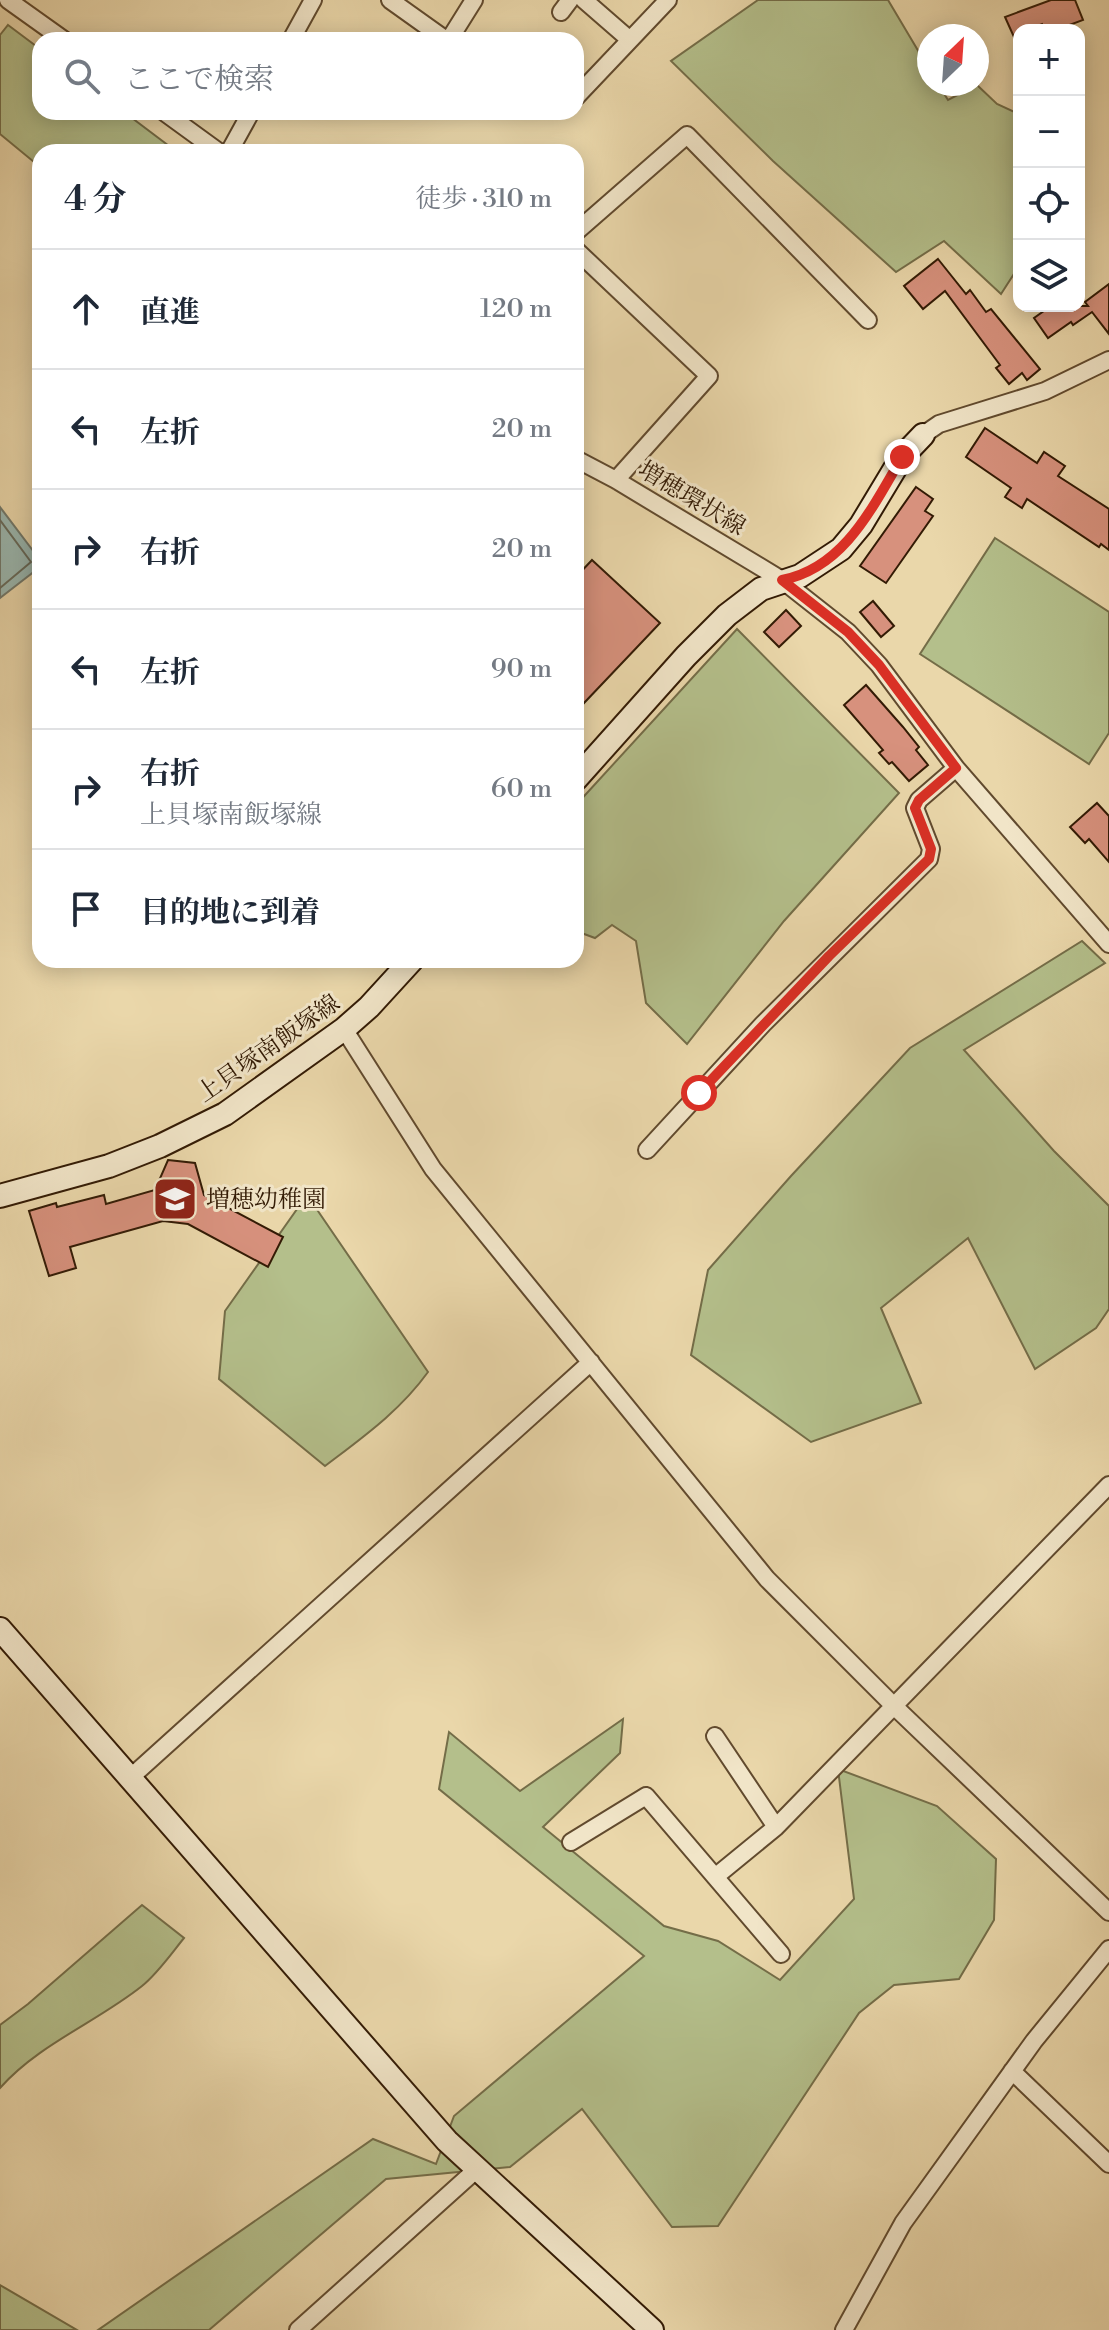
<!DOCTYPE html>
<html lang="ja">
<head>
<meta charset="utf-8">
<style>
  :root { --surface:#fff; --page:#f2f2f3; --text:#1f2937; --muted:#747a83; --line:#e0e1e3 }
  body { margin:0; font-family:"Libre Bodoni","Noto Serif JP",serif; background:var(--page); color:var(--text) }
  .controls { position:absolute; right:24px; top:24px; display:grid; overflow:hidden; border-radius:16px; box-shadow:0 4px 20px #0003 }
  .controls button { width:72px; height:72px; display:grid; place-items:center; padding:0; border:0; border-bottom:2px solid var(--line); background:var(--surface); color:var(--text); font:40px sans-serif }
  .compass { position:absolute; left:917px; top:24px; width:72px; height:72px; border-radius:50%; background:var(--surface); box-shadow:0 4px 20px #0003; rotate:25deg }
  .stop { position:absolute; width:24px; height:24px; margin:-18px; border:6px solid #d93025; border-radius:50%; background:#fff }
  .stop.end { background:#d93025; border-color:#fff; box-shadow:0 2px 8px #0008 }
  .list { margin:0; padding:0; list-style:none }
  h2 { display:flex; justify-content:space-between; align-items:center; height:104px; margin:0; padding:0 32px; font-size:34px }
  h2 small { font-size:26px; font-weight:400; color:var(--muted) }
  .list li { display:grid; grid-template-columns:52px 1fr auto; gap:24px; align-items:center; box-sizing:border-box; height:120px; padding:0 32px; border-top:2px solid var(--line) }
  .list b { display:block; font-size:30px; white-space:nowrap }
  .list p { margin:0; font-size:26px; white-space:nowrap; color:var(--muted) }
  .list em { font-size:26px; font-style:normal; color:var(--muted) }
  .icon { flex:none; width:44px; height:44px; fill:none; stroke:currentColor; stroke-width:2; stroke-linecap:round; stroke-linejoin:round }
  .map { position:relative; flex:none; width:1109px; height:2330px; overflow:hidden }
  .search { position:absolute; background:var(--surface); box-shadow:0 4px 20px #0003; left:32px; top:32px; width:552px; height:88px; display:flex; align-items:center; gap:20px; box-sizing:border-box; padding:0 28px; border-radius:24px; color:var(--muted); font-size:30px }
  .panel { position:absolute; background:var(--surface); box-shadow:0 4px 20px #0003; left:32px; top:144px; width:552px; height:824px; border-radius:24px }
  .map>svg:first-child { display:block }
</style>
</head>
<body>
<div class="map">
<svg width="1109" height="2330" viewBox="0 0 1109 2330">
  <rect width="100%" height="100%" fill="#ead7aa"/>
  <filter id="stains"><feTurbulence type="fractalNoise" baseFrequency=".0025" numOctaves="4"/><feColorMatrix values="0 0 0 0 .2 0 0 0 0 .09 0 0 0 0 .02 0 0 0 .5 -.17"/></filter>
  <radialGradient id="worn" r=".72"><stop offset=".6" stop-color="#630" stop-opacity="0"/><stop offset="1" stop-color="#630" stop-opacity=".3"/></radialGradient>
  <path fill="#b4bf8b" stroke="#746d48" stroke-width="2" d="M758,0H888L929,69V84H938L948,100L977,85L997,104L1019,114V266L1001,294L944,241L896,272L773,161L671,61Z
    M8,25L40,49V112H124L177,152H40V167L0,134V35Z
    M995,538L1109,612V733L1089,764L920,654Z
    M737,629L899,793L784,921L687,1044L646,1003L636,941L612,925L595,938L576,931V805Z
    M1082,941L1105,963L964,1050L1054,1151L1109,1206V1309L1096,1328L1035,1369L968,1238L881,1308L921,1403L811,1442L691,1355L708,1270L791,1176L910,1048Z
    M307,1195L428,1372C400,1411 363,1437 325,1466L219,1379L225,1311Z
    M623,1719L620,1753L543,1827L664,1926L718,1941L780,1980L854,1899L838,1769L937,1806L996,1859L994,1920L959,1979L894,1985L859,2013L718,2226L672,2227L582,2109L510,2167L386,2179L209,2330H98L373,2139L436,2164L454,2116L644,1956L439,1789L449,1732L520,1791Z
    M142,1905L184,1938C171,1954 158,1973 142,1986C97,2022 39,2044 0,2088V2025L28,2004Z
    M0,2285L77,2330H0Z"/>
  <path fill="#9ab8b1" stroke="#71796c" stroke-width="2" d="M0,507L40,560V567L0,598Z"/>
  <g fill="none" stroke-linecap="round" stroke-linejoin="round">
    <path stroke="#666a5b" stroke-width="2" d="M0,520L31,562L0,588"/>
  </g>
  <path fill="#d7917d" stroke="#331b05" stroke-width="2" d="M1051,0H1075L1083,20L1056,30H1044L1042,24L1028,30H1019V34L1014,37L1005,17Z
    M938,259L966,294L970,290L986,312L991,309L1040,369L1027,380L1022,373L1009,384L996,368L1000,365L945,291L923,309L904,286Z
    M1109,284V334L1092,312L1073,325L1071,322L1048,338L1034,318L1051,306H1088L1085,302Z
    M985,428L1037,463L1044,452L1065,466L1058,476L1109,509V550L1101,544L1099,547L1027,499L1022,508L1005,497L1011,488L966,457Z
    M916,487L933,499L925,511L933,516L886,583L860,566Z
    M592,560L660,623L584,703L576,696V577Z
    M873,601L894,626L881,637L860,612Z
    M786,610L801,626L779,647L764,632Z
    M866,685L903,727L919,747L916,750L928,765L909,781L892,762L889,764L879,753L883,750L844,705Z
    M1097,803L1109,816V862L1089,839L1085,843L1070,827Z
    M168,1160L195,1163L204,1195L283,1237L268,1267L188,1224L163,1221L70,1247L76,1268L49,1276L29,1211L56,1203L57,1207L104,1195L106,1204L155,1190Z"/>
  <g fill="none" stroke-linecap="round" stroke-linejoin="round">
    <g stroke="#614a2e" stroke-width="20">
      <path id="street" d="M8,0L64,40
        M390,0L446,40
        M584,0L630,40
        M561,12L570,0
        M291,40L313,0
        M449,40L474,0
        M576,97L668,0
        M164,112L219,152
        M229,152L251,112
        M576,232L687,135L868,320
        M576,250L709,376L616,480
        M923,435L939,424L1045,391L1109,360
        M576,459L616,480L782,580L848,632L879,665L956,768L1109,944
        M344,1029L433,1169L767,1579L895,1707L1109,1912
        M647,1150L763,1024L929,859L931,849L915,808L919,800L956,768
        M715,1736L776,1827
        M130,1778L591,1362
        M571,1842L646,1796L781,1954
        M715,1877L776,1827L1109,1485
        M1012,2071L1109,2164
        M298,2330L477,2169
        M844,2330L903,2223L1034,2041L1109,1949"/>
    </g>
    <g stroke="#331b05" stroke-width="26">
      <path id="secondary" d="M576,779L686,656L727,615L761,589L800,576L841,549L861,525L902,457L923,435
        M0,1196L109,1166L160,1146L225,1114L344,1029L369,1007L412,960
        M0,1629L447,2141L652,2330"/>
    </g>
    <use href="#street" stroke="#f1e5c8" stroke-width="16"/>
    <use href="#secondary" stroke="#f1e5c8" stroke-width="22"/>
  </g>
  <g fill="none" stroke-linecap="round" stroke-linejoin="round">
    <path stroke="#d93025" stroke-width="10" d="M699,1093L829,956L929,859L931,849L915,808L919,800L956,768L879,665L848,632L782,580C844,568 872,508 902,457"/>
  </g>
  <defs>
    <g id="school-square" transform="scale(2.3)"><rect x="-9" y="-9" width="18" height="18" rx="4" fill="#8f2418" stroke="#f1e5c8"/><path d="M0-5L7-2L0 1L-7-2ZM-4 1L0 2.5L4 1V4Q0 6-4 4Z" fill="#fff"/></g>
  </defs>
  <g fill-rule="evenodd">
    <use href="#school-square" x="175" y="1199"/>
  </g>
  <g text-anchor="middle" stroke-width="6" stroke-linejoin="round" paint-order="stroke">
    <g font-size="24" fill="#331b05" stroke="#f1e5c8">
      <text transform="translate(692 498) rotate(31)" y="8">増穂環状線</text>
      <text transform="translate(268 1048) rotate(-35)" y="8">上貝塚南飯塚線</text>
    </g>
    <g font-size="24" fill="#331b05" stroke="#f1e5c8" text-anchor="start">
      <text x="206" y="1207">増穂幼稚園</text>
    </g>
  </g>
  <rect width="100%" height="100%" filter="url(#stains)"/>
  <rect width="100%" height="100%" fill="url(#worn)"/>
</svg>
<div class="controls">
<button>+</button>
<button>−</button>
<button><svg class="icon" aria-label="locate" viewBox="0 0 24 24"><circle cx="12" cy="12" r="6"/><path d="M12 2v4M12 18v4M2 12h4M18 12h4"/></svg></button>
<button><svg class="icon" aria-label="layers" viewBox="0 0 24 24"><path d="M12 4l9 5-9 5-9-5zM3 14l9 5 9-5"/></svg></button>
</div>
<svg class="compass" viewBox="-18 -18 36 36"><path d="M0-13l5 13h-10z" fill="#e53935"/><path d="M0 13l5-13h-10z" fill="#747a83"/></svg>
<div class="stop" style="left:699px;top:1093px"></div>
<div class="stop end" style="left:902px;top:457px"></div>
<div class="search"><svg class="icon" aria-label="search" viewBox="0 0 24 24"><circle cx="10" cy="10" r="6"/><path d="M15 15l6 6"/></svg>ここで検索</div>
<section class="panel">
<h2>4 分<small>徒歩 · 310 m</small></h2>
<ul class="list">
<li><svg class="icon" aria-label="ahead" viewBox="0 0 24 24"><path d="M12 20V5M6 11l6-6 6 6"/></svg><div><b>直進</b></div><em>120 m</em></li>
<li><svg class="icon" aria-label="left" viewBox="0 0 24 24"><path d="M17 20v-9H6M10 6l-5 5 5 5"/></svg><div><b>左折</b></div><em>20 m</em></li>
<li><svg class="icon" aria-label="right" viewBox="0 0 24 24"><path d="M7 20v-9h11M14 6l5 5-5 5"/></svg><div><b>右折</b></div><em>20 m</em></li>
<li><svg class="icon" aria-label="left" viewBox="0 0 24 24"><path d="M17 20v-9H6M10 6l-5 5 5 5"/></svg><div><b>左折</b></div><em>90 m</em></li>
<li><svg class="icon" aria-label="right" viewBox="0 0 24 24"><path d="M7 20v-9h11M14 6l5 5-5 5"/></svg><div><b>右折</b><p>上貝塚南飯塚線</p></div><em>60 m</em></li>
<li><svg class="icon" aria-label="arrive" viewBox="0 0 24 24"><path d="M6 21V4h12l-3 4 3 4H6"/></svg><div><b>目的地に到着</b></div></li>
</ul>
</section>
</div>
</body>
</html>
